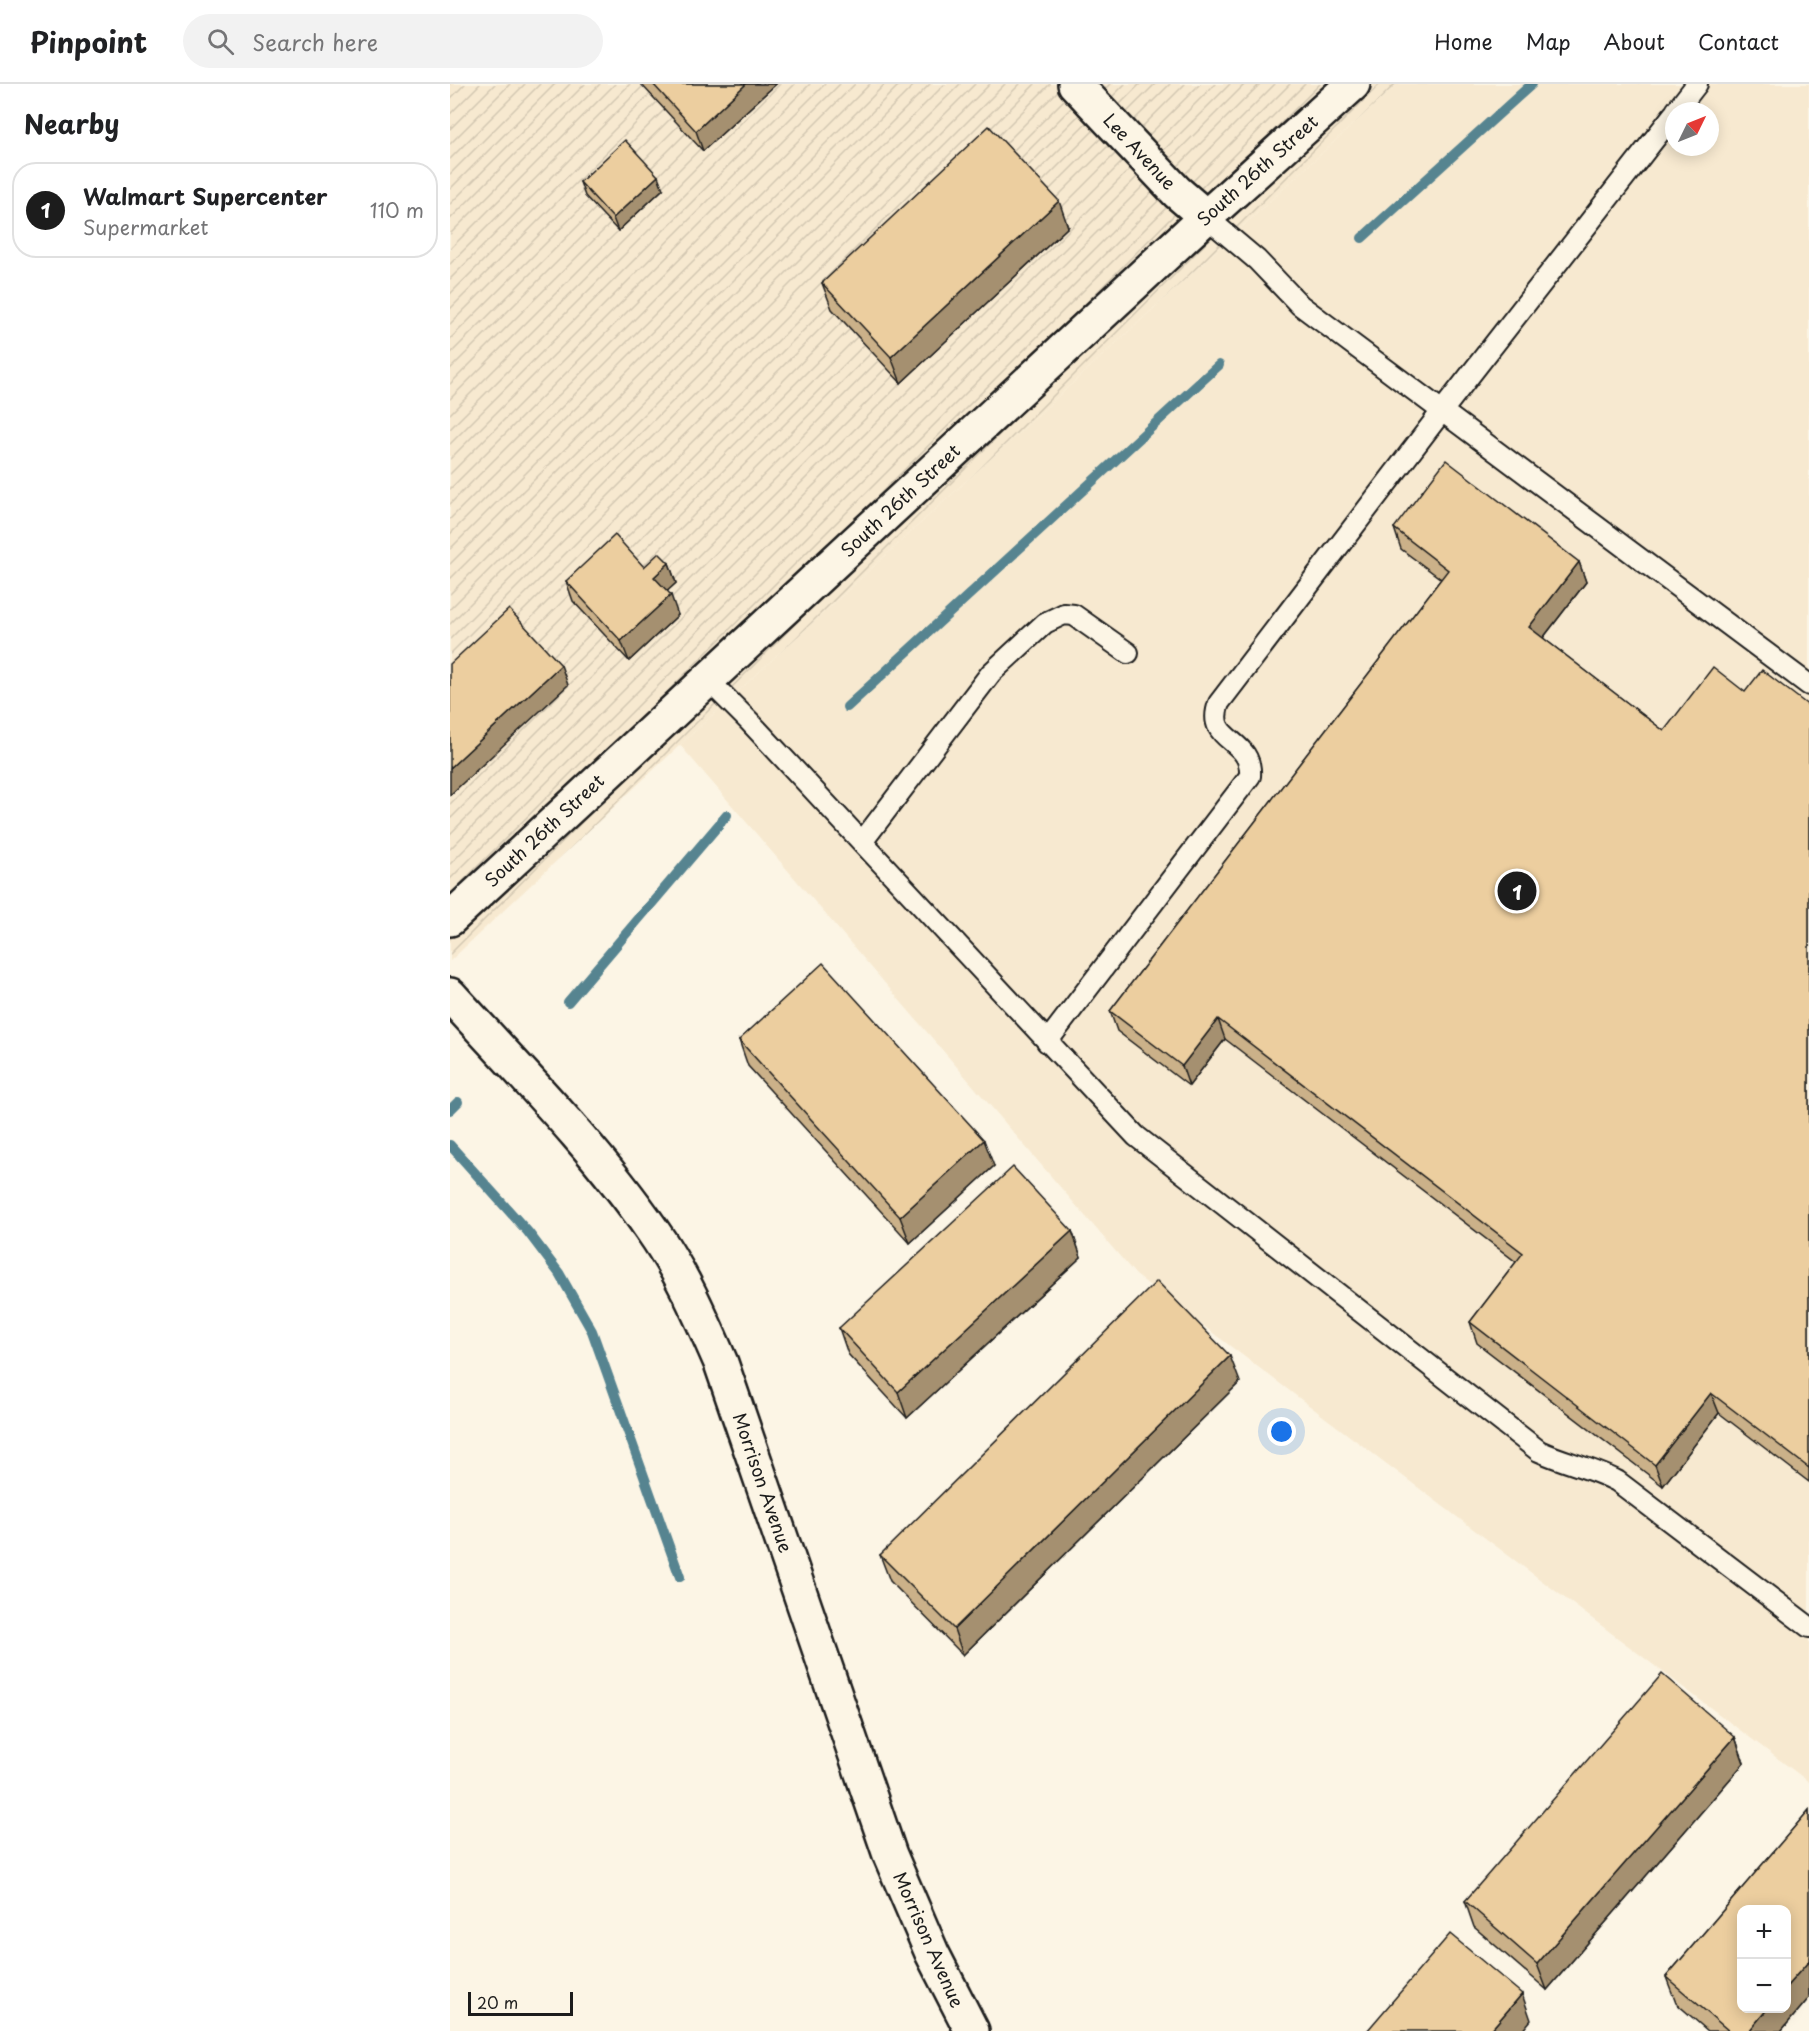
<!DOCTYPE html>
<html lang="en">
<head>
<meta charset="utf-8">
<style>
  :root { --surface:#fff; --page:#f2f2f2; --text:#202124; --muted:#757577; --line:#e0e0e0; --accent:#1c1c1c }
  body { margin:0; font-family:"Playpen Sans",sans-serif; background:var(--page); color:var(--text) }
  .controls { position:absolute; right:18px; bottom:18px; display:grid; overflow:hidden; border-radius:12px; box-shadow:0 3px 15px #0003 }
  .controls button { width:54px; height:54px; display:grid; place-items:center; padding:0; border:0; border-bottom:2px solid var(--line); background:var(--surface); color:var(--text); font:30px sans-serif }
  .compass { position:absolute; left:1215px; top:18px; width:54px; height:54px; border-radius:50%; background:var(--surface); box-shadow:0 3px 15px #0003; rotate:47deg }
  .scale { position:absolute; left:18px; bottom:15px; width:105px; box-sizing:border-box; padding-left:6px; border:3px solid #1c1c1c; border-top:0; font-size:16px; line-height:21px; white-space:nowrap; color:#1c1c1c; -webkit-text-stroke:4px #fcf5e5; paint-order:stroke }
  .you { position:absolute; left:832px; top:1348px; width:21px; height:21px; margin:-15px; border:4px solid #fff; border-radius:50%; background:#1a73e8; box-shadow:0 0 0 9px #1a73e833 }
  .badge { display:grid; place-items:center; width:39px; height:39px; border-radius:50%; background:var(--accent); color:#fff; font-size:20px; font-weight:700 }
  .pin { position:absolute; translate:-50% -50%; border:3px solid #fff; box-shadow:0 2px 6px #0006 }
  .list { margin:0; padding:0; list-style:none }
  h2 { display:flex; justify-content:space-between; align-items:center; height:78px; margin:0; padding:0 24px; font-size:26px }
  h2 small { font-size:20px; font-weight:400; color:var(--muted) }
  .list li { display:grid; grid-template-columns:39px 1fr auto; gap:18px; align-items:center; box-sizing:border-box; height:96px; margin:0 12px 12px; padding:0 12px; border:2px solid var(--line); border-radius:24px }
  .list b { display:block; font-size:22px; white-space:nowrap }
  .list p { margin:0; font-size:20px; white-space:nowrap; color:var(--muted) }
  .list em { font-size:20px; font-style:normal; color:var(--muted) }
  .icon { flex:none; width:33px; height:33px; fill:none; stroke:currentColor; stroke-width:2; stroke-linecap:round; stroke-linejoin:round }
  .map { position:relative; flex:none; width:1359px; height:1947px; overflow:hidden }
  header { display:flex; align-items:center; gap:36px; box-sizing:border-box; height:84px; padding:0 30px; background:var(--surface); border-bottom:2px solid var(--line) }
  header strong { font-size:28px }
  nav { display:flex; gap:33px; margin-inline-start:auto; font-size:21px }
  .search { width:420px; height:54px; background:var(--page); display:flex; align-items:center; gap:15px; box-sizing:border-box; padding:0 21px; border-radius:33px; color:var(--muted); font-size:22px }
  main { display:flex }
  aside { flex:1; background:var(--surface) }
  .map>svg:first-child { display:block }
</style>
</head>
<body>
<header>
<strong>Pinpoint</strong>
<div class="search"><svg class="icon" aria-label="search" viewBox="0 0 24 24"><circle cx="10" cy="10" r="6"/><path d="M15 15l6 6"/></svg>Search here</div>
<nav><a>Home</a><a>Map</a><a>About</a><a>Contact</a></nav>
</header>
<main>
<aside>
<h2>Nearby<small></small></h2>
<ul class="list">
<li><span class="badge">1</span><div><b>Walmart Supercenter</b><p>Supermarket</p></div><em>110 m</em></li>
</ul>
</aside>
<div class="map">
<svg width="1359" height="1947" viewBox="0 0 1359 1947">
  <defs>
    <pattern id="industrial-furrows" width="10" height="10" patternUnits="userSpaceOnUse" patternTransform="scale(1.5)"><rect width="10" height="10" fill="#f7e9d0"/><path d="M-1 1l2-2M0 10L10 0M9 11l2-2" fill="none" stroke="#d3c7b2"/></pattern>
  </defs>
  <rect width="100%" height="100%" fill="#fcf5e5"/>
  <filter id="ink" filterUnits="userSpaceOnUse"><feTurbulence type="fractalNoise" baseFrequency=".0167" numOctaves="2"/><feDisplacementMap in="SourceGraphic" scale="12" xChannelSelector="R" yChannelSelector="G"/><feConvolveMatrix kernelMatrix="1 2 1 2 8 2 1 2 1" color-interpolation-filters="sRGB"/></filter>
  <g filter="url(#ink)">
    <path fill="#f7e9d0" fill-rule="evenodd" d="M947,0H1359V1698L686,1191L230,661ZM1224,27H1260V63H1224Z"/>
    <path fill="url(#industrial-furrows)" d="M0,0H947L230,661L0,877Z"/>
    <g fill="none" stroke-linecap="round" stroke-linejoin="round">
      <path stroke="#578490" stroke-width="10" d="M912,154L1082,0
        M397,623L769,281
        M118,918L277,731
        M0,1026L8,1018
        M0,1061L78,1148L109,1189L142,1247L230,1493"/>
      <g stroke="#1c1c1c" stroke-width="24">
        <path id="lane" d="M1226,27L1247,0
          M756,133L807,176L850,221L1359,601
          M258,596L300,638L686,1052L1089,1367C1115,1379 1142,1384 1167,1397L1359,1543
          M412,758L541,589L595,539L614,530L624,531L678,569
          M597,958L800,692C803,653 754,659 769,619L992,327L1224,30"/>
      </g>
      <g stroke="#1c1c1c" stroke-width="38">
        <path id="street" d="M625,0L727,108L756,133
          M0,911C69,987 143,1061 202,1146C231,1187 251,1233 271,1279L440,1771L482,1869L522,1947"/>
      </g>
      <g stroke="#1c1c1c" stroke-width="38">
        <path id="secondary" d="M0,835L756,133L903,0"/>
      </g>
      <use href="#lane" stroke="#fcf5e5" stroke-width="20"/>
      <use href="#street" stroke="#fcf5e5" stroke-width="33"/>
      <use href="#secondary" stroke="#fcf5e5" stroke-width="33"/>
    </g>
    <path fill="#cbb189" stroke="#1c1c1c" stroke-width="1.5" d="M191,0H326L253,67Z
      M130,98L213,105L168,147L135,112Z
      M618,143L451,299L382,225L372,199Z
      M944,444L1129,478L1136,498L1093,554L1214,647L1295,608L1359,622V1398L1269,1329L1213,1402L1027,1259L1020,1238L1066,1178L775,955L739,1002L667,947L660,927L991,495L951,465Z
      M219,479L226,499L217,507L228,531L179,577L123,517L116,497Z
      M289,956L544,1082L460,1159L298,982Z
      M622,1147L631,1173L457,1334L398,1270L389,1244Z
      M790,1298L513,1571L440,1497L430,1471Z
      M1285,1653L1294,1679L1097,1906L1024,1843L1015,1817Z
      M1359,1726V1914L1331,1947H1258L1226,1919L1216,1893Z"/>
    <path fill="#a5906f" stroke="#1c1c1c" stroke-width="1.5" d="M296,0H326L253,67L246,47Z
      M208,92L213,105L168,147L163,134Z
      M609,117L618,143L451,299L441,273Z
      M1129,478L1136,498L1086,563L1079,543Z
      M219,479L226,499L211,513L204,493Z
      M221,511L228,531L179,577L171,557Z
      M111,581L118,601L0,711V684Z
      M768,935L775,955L739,1002L732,982Z
      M534,1056L544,1082L460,1159L450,1133Z
      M622,1147L631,1173L457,1334L448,1308Z
      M780,1272L790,1298L513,1571L504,1545Z
      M1261,1309L1269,1329L1213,1402L1205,1381Z
      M1285,1653L1294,1679L1097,1906L1087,1880Z
      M1359,1877V1914L1331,1947H1299L1318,1924H1336V1903Z
      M1072,1910L1081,1936L1072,1947H1040Z"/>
    <path fill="#ecce9f" stroke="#1c1c1c" stroke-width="1.5" d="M203,0H296L246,47Z
      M539,42L609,117L441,273L372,199Z
      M175,56L208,92L163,134L130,98Z
      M996,376L1129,478L1079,543L1214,647L1263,583L1295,608L1312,586L1359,622V1384L1261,1309L1205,1381L1020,1238L1073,1169L768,935L732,982L660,927L998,486L944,444Z
      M165,451L194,483L209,469L219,479L204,493L221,511L171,557L116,497Z
      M59,525L111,581L0,684V580Z
      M373,879L534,1056L450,1133L289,956Z
      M563,1083L622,1147L448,1308L389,1244Z
      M707,1197L780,1272L504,1545L430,1471Z
      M1212,1590L1285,1653L1087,1880L1015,1817Z
      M1359,1726V1877L1336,1903V1826H1292V1924H1318L1299,1947H1279L1216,1893Z
      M1000,1850L1072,1910L1040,1947H917Z"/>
  </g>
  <g text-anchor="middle" stroke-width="4.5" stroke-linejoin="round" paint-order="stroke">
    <g font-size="18" fill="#1c1c1c" stroke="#fcf5e5">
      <text transform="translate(689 68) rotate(47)" y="6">Lee Avenue</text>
      <text transform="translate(808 87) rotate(-42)" y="6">South 26th Street</text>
      <text transform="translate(451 417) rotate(-43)" y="6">South 26th Street</text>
      <text transform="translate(95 747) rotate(-43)" y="6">South 26th Street</text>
      <text transform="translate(312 1399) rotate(71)" y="6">Morrison Avenue</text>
      <text transform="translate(478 1856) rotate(66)" y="6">Morrison Avenue</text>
    </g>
  </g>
</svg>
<div class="controls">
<button>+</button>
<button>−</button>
</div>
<svg class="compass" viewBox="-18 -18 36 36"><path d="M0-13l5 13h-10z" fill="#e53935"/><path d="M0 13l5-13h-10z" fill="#757577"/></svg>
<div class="scale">20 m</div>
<div class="you"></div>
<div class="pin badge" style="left:1067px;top:807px">1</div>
</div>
</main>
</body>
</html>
